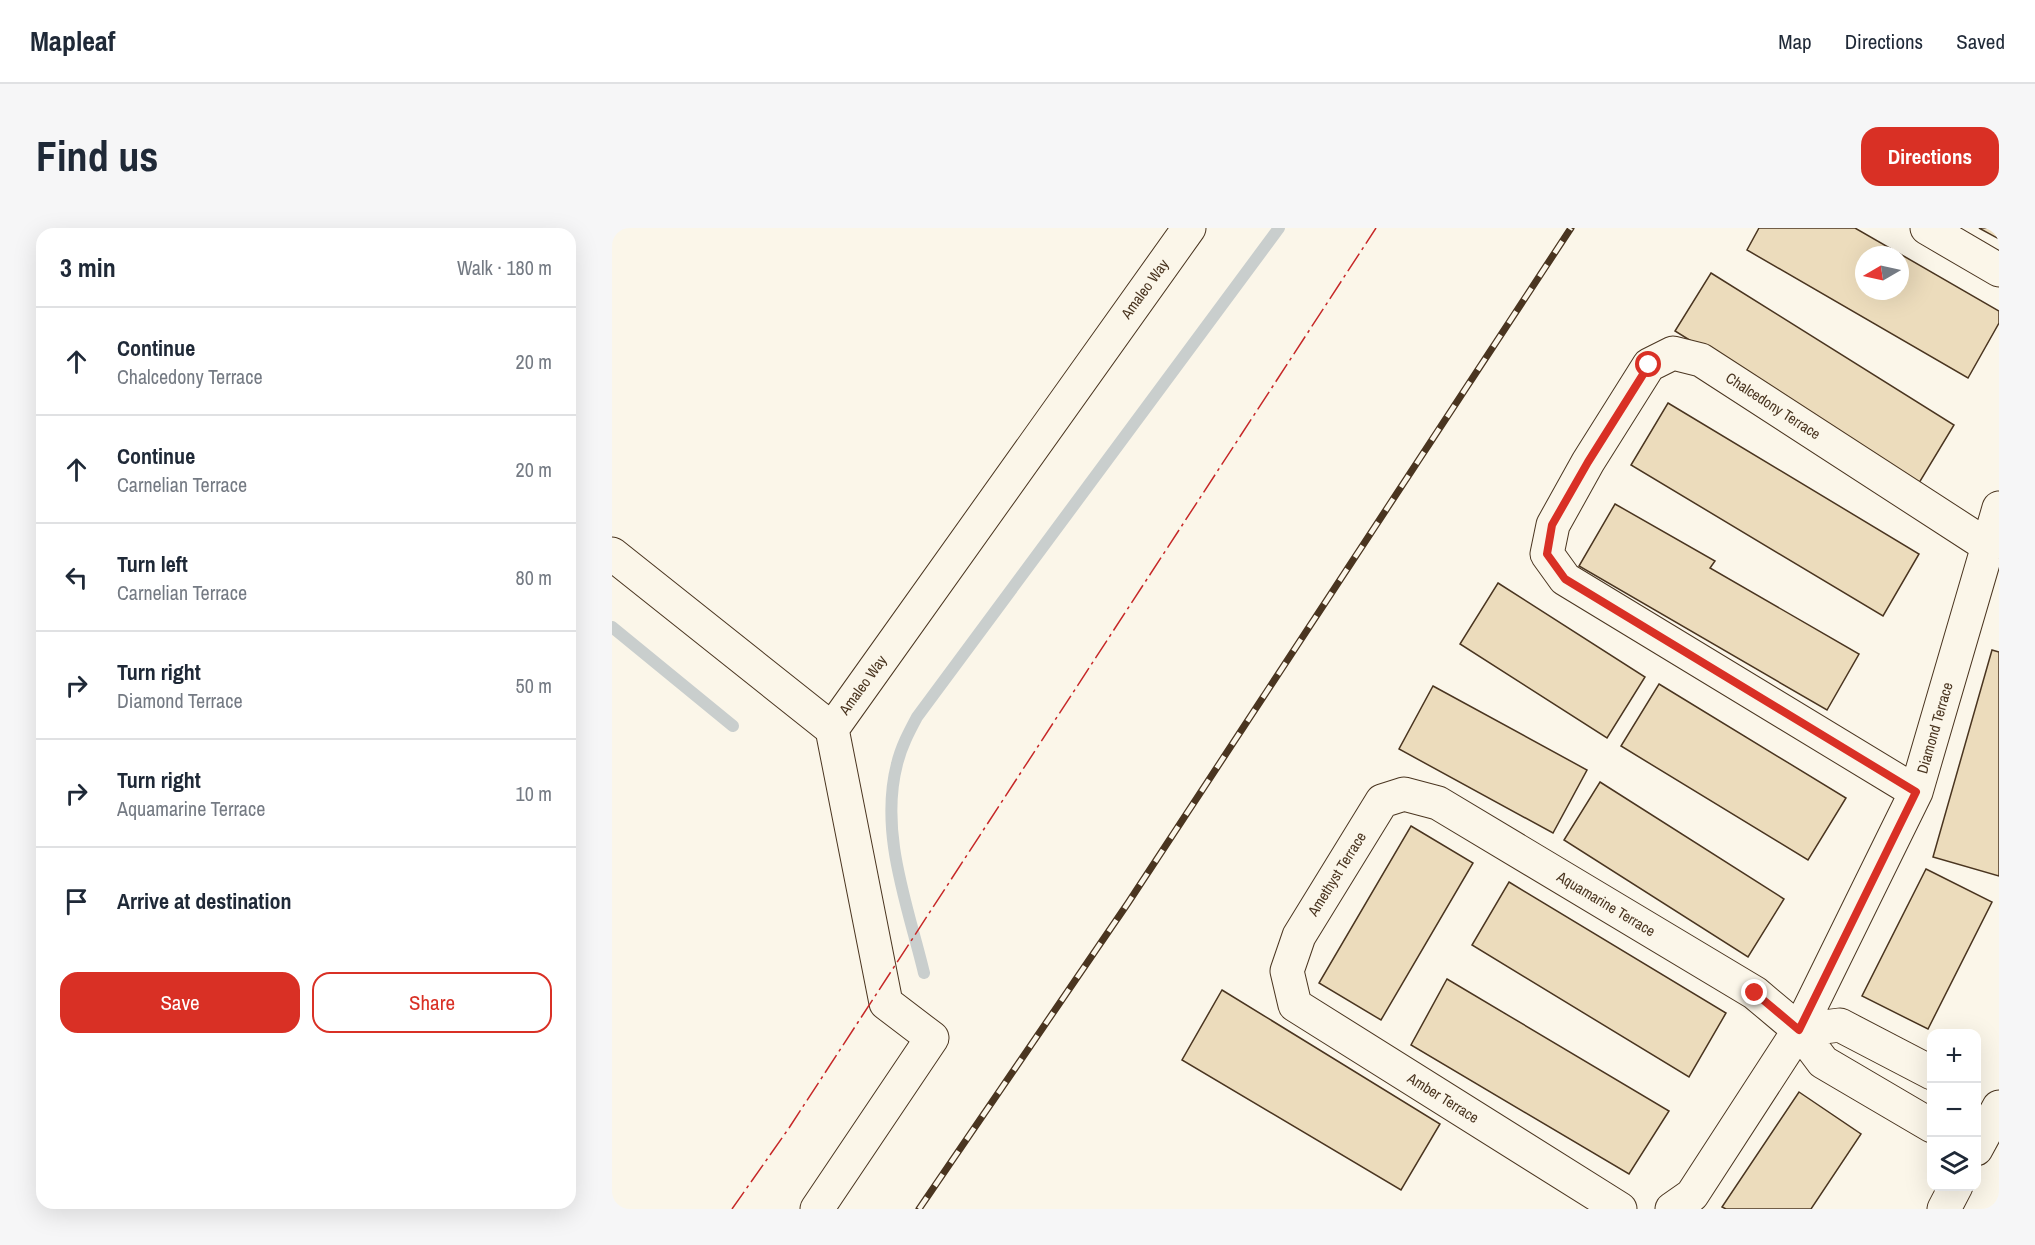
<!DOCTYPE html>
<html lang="en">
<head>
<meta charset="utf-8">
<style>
  :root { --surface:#fff; --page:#f6f6f7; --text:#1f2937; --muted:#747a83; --line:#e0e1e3; --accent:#d93025 }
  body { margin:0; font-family:"Archivo Narrow",sans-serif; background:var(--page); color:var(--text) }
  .controls { position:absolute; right:18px; bottom:18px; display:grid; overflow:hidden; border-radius:12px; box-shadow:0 6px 24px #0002 }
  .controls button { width:54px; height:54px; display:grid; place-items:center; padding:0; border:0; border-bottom:2px solid var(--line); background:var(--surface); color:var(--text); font:30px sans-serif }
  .compass { position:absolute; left:1243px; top:18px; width:54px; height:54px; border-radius:50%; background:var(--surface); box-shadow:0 6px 24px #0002; rotate:261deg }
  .stop { position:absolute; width:18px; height:18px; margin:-14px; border:4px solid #d93025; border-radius:50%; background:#fff }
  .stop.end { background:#d93025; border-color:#fff; box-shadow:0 2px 6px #0008 }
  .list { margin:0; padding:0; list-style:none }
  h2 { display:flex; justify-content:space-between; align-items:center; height:78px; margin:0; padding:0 24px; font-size:26px }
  h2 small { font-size:20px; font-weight:400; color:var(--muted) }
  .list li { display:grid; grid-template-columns:39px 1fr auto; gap:18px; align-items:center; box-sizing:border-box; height:108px; padding:0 24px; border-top:2px solid var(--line) }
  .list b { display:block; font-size:22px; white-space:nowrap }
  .list p { margin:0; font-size:20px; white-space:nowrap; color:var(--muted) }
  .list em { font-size:20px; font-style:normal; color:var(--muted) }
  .actions { display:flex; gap:12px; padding:18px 24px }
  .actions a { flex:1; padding:14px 0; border:2px solid var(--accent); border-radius:18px; text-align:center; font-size:21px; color:var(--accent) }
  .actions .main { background:var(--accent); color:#fff }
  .icon { flex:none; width:33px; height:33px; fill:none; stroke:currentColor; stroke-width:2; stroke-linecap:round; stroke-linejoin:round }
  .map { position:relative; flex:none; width:1387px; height:981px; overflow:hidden; border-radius:18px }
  header { display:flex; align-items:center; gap:36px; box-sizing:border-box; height:84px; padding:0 30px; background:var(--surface); border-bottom:2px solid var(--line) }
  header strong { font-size:28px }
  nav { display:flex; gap:33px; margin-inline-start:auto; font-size:21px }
  .intro { display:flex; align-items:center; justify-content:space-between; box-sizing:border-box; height:144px; padding:0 36px }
  h1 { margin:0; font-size:42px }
  .button { padding:15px 27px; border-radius:18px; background:var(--accent); color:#fff; font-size:21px; font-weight:700 }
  main { display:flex; gap:36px; padding:0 36px }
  aside { flex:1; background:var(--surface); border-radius:18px; box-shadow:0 6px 24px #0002 }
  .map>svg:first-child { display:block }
</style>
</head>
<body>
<header>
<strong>Mapleaf</strong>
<nav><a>Map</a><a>Directions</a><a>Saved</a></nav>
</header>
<div class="intro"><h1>Find us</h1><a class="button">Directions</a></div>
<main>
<aside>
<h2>3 min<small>Walk · 180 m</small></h2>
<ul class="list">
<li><svg class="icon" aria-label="ahead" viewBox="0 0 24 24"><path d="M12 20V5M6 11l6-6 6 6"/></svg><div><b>Continue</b><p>Chalcedony Terrace</p></div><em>20 m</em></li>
<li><svg class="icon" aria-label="ahead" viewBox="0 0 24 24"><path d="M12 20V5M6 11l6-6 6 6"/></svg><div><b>Continue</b><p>Carnelian Terrace</p></div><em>20 m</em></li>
<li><svg class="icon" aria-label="left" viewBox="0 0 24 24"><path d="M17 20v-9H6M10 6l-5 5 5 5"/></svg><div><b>Turn left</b><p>Carnelian Terrace</p></div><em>80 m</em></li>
<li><svg class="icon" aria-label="right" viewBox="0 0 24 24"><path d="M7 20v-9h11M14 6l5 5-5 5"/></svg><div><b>Turn right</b><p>Diamond Terrace</p></div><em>50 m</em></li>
<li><svg class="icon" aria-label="right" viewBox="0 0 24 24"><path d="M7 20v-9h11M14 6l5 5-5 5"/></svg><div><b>Turn right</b><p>Aquamarine Terrace</p></div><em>10 m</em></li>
<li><svg class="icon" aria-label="arrive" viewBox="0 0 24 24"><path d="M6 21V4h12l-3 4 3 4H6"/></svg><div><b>Arrive at destination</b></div></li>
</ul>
<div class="actions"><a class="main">Save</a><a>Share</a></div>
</aside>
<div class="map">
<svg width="1387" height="981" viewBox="0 0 1387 981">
  <rect width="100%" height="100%" fill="#fbf6e9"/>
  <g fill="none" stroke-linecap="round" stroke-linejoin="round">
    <path stroke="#c9cecd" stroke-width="12" d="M0,399L121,498
      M312,745C296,678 267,605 285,536C289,519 297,504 305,489L667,0"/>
  </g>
  <path fill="#ecdcbc" stroke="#4a3520" stroke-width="1.5" fill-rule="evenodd" d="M1147,0H1243L1387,83V95L1356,150L1135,22ZM1252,27H1288V63H1252Z
    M1367,0H1387V11Z
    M1099,45L1342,197L1307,255L1063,103Z
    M1056,175L1307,326L1271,388L1019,237Z
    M1003,276L1103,333L1098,340L1247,426L1215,482L967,338Z
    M886,355L1033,449L995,510L848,416Z
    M1380,422L1387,424V648L1321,629Z
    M1047,456L1234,570L1196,632L1009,518Z
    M821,458L975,542L941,605L787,521Z
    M988,554L1172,671L1136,729L952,612Z
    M799,598L861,635L769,792L707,755Z
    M1314,641L1380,674L1316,801L1250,768Z
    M897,654L1114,785L1077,849L860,717Z
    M835,751L1057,883L1017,946L799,817Z
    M610,762L828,896L789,962L570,832Z
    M1187,864L1249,906L1199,981H1114L1110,979Z"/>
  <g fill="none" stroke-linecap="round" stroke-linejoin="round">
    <g stroke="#4a3520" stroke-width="35">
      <path id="minor" d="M1315,0L1387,42
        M0,326L220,501
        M1304,564L953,351L935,326L941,297L976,234L1037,137L1061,125L1089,132L1376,318
        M1187,802L1228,797L1320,845
        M1364,921L1387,879
        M205,981L320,810L274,775L220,501L577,0
        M1008,981L683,777L675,743L687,708L770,573L792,566L826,575L1143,765L1187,802L1211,834L1320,898
        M1060,981L1080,967L1187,802L1304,564L1387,280
        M1332,981L1344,958"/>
    </g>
    <use href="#minor" stroke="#fbf6e9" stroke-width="33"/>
    <g stroke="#4a3520" stroke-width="7">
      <path id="rail" d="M307,981L516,675L959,0"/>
    </g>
    <use href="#rail" stroke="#fbf6e9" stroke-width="4.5" stroke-dasharray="14" stroke-linecap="butt"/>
    <path stroke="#c62828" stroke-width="1.5" stroke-dasharray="21 4.5 3 4.5" stroke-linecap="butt" d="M120,981L177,900L764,0"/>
  </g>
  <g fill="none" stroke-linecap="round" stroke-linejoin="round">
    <path stroke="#d93025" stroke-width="8" d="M1037,137L976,234L940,297L935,326L953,351L1304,564L1187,802L1143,765"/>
  </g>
  <g text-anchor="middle" stroke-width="4.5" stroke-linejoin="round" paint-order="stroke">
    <g font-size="15" fill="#4a3520" stroke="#fbf6e9">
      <text transform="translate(533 61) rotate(-54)" y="5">Amaleo Way</text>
      <text transform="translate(1161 178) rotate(33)" y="5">Chalcedony Terrace</text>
      <text transform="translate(251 457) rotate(-54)" y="5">Amaleo Way</text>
      <text transform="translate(1323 500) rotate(-74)" y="5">Diamond Terrace</text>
      <text transform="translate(725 646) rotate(-58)" y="5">Amethyst Terrace</text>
      <text transform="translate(994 676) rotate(31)" y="5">Aquamarine Terrace</text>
      <text transform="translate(831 870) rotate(32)" y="5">Amber Terrace</text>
    </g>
  </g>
</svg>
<div class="controls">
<button>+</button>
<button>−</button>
<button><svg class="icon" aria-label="layers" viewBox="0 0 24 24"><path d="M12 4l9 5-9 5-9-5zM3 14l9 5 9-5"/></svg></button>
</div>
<svg class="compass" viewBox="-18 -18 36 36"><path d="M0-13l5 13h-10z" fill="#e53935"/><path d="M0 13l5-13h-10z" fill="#747a83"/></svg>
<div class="stop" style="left:1037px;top:137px"></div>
<div class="stop end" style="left:1143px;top:765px"></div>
</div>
</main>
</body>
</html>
